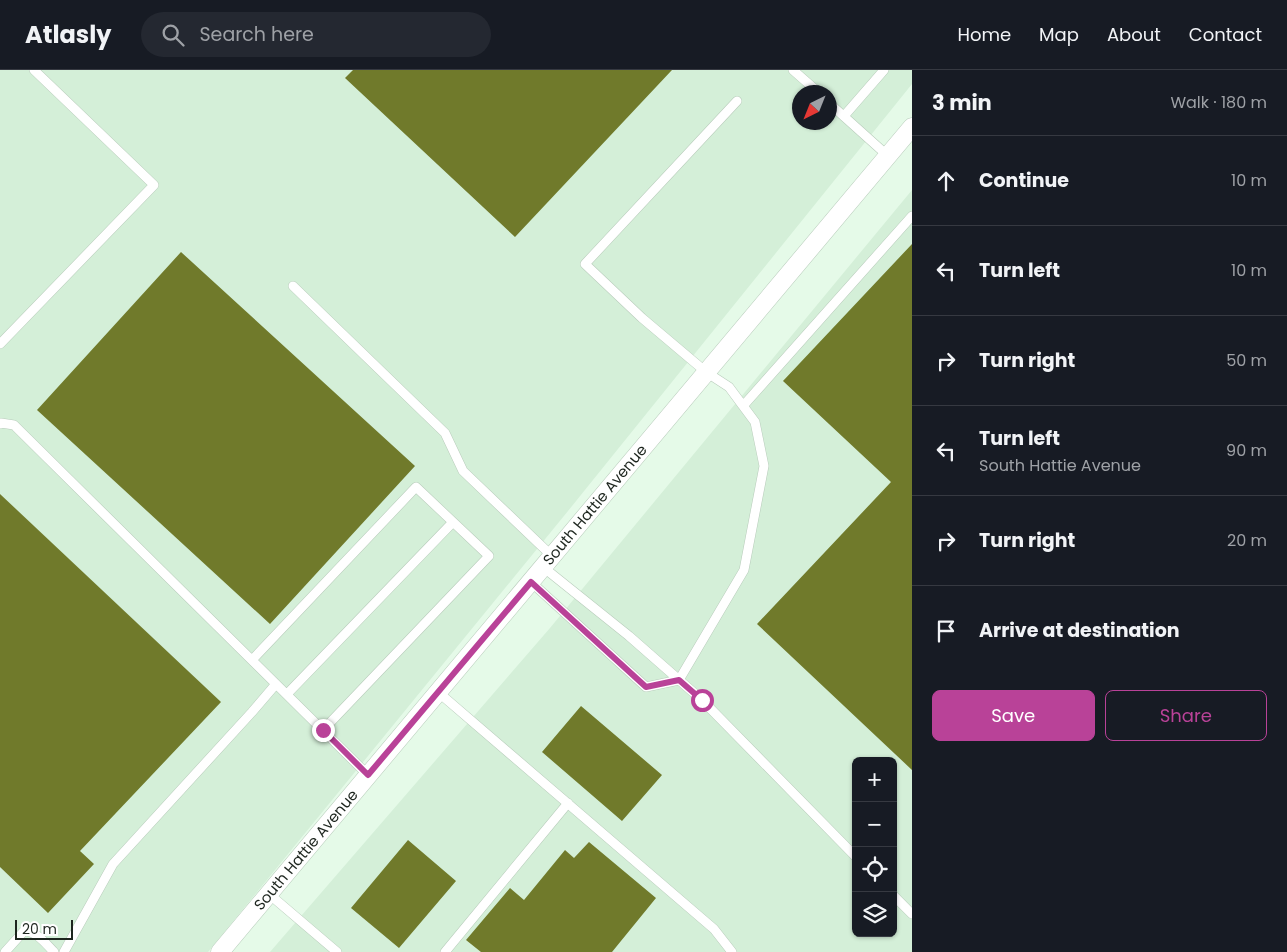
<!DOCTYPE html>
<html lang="en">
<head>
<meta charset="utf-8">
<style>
  :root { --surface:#171b24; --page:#242831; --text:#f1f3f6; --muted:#9ea1a6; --line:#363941; --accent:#b94298 }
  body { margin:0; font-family:Poppins,sans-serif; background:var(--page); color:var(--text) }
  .controls { position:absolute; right:15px; bottom:15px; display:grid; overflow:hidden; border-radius:8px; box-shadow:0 1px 4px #0004 }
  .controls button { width:45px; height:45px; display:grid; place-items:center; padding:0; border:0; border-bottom:1px solid var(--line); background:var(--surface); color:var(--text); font:25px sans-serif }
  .compass { position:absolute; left:792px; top:15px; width:45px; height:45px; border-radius:50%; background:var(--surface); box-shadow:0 1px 4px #0004; rotate:223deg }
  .scale { position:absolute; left:15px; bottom:12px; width:58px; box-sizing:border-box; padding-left:5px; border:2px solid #1e261f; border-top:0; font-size:14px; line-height:18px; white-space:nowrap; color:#1e261f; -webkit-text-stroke:4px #fff; paint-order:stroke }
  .stop { position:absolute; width:15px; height:15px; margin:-11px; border:4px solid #b94298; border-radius:50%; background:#fff }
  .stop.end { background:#b94298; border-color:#fff; box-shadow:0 1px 5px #0008 }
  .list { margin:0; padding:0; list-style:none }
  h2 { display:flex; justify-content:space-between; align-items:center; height:65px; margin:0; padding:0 20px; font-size:21px }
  h2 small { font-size:16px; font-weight:400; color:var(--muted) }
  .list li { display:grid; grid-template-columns:32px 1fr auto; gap:15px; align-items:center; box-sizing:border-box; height:90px; padding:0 20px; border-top:1px solid var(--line) }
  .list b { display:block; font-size:19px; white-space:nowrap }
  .list p { margin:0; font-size:16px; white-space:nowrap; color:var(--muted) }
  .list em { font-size:16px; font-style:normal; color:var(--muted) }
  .actions { display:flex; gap:10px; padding:15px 20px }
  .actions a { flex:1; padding:11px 0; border:1px solid var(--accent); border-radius:8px; text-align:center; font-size:18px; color:var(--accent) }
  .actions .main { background:var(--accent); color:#fff }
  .icon { flex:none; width:28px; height:28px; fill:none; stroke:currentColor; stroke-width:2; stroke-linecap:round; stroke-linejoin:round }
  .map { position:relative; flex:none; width:912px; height:882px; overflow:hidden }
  header { display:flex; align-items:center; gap:30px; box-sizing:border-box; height:70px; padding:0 25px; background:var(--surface); border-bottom:1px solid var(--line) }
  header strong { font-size:24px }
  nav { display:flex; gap:28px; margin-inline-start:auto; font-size:18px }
  .search { width:350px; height:45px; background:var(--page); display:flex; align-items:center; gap:12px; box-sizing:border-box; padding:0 18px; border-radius:28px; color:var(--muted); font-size:19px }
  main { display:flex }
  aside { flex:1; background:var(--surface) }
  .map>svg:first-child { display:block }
</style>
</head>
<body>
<header>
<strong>Atlasly</strong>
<div class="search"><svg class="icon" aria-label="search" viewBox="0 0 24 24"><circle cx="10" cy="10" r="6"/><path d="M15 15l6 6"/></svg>Search here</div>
<nav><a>Home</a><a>Map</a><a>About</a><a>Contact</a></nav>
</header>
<main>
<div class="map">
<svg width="912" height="882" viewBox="0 0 912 882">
  <rect width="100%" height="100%" fill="#e5fae8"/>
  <path fill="#d4efd8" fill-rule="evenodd" d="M0,0H912V14L568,441L208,882H0ZM799,22H829V52H799Z
    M912,120V882H270L550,558ZM856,691H893V863H856Z"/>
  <path fill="#707a2b" d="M353,0H672L515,167L345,8Z
    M912,174V700L757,554L891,412L783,311Z
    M181,182L415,396L270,554L37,340Z
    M0,424L221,632L80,781L94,794L48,843L0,797Z
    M581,636L662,705L622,751L542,682Z
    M408,770L456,811L399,878L351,838Z
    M589,772L656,828L612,882H481L466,870L510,818L524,830L565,780L574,788Z"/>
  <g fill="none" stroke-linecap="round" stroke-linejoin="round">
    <g stroke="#b8ccbb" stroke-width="10">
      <path id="service" d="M793,0L818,22
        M829,33L888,86
        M844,46L884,0
        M293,216L445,363L463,401L552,486
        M0,274L154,115L34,0
        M743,336L912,146
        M0,354L1,353L14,355L368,705
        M543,497L629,566L702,630L856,787
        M531,512L646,617L679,610L744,500L764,396L755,352L729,317L706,302L642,248L585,194L737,31
        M252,590L416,417L489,486L323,660
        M438,622L714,859L732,882
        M287,624L453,452
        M269,824L337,882
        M893,825L912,844
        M5,882L24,861C37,861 46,874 54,882
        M64,882L113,794L252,642L276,614
        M445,882L568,733"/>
    </g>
    <g stroke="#b8ccbb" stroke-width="19">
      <path id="minor" d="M220,882L912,57"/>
    </g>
    <use href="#service" stroke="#fff" stroke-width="9"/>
    <use href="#minor" stroke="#fff" stroke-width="18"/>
  </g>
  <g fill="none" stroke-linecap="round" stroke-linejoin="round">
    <path stroke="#b94298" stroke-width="6" d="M323,660L368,705L531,512L646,617L679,610L702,630"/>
  </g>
  <g text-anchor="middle" stroke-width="4" stroke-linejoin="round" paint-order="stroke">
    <g font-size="15" fill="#1e261f" stroke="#fff">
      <text transform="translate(595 435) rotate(-50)" y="5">South Hattie Avenue</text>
      <text transform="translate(306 780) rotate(-50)" y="5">South Hattie Avenue</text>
    </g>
  </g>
</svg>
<div class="controls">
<button>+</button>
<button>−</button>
<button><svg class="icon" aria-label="locate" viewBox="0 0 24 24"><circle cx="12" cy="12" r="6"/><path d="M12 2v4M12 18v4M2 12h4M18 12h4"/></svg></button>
<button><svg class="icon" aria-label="layers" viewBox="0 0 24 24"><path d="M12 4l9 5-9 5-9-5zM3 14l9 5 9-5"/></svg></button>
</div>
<svg class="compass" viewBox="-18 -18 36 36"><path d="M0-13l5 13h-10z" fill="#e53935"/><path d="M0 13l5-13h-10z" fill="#9ea1a6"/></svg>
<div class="scale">20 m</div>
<div class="stop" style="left:702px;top:630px"></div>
<div class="stop end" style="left:323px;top:660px"></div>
</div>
<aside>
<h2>3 min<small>Walk · 180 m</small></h2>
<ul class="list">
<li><svg class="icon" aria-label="ahead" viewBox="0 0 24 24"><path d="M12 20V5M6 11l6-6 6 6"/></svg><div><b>Continue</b></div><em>10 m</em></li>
<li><svg class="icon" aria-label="left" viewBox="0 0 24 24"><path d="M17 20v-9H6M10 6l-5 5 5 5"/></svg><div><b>Turn left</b></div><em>10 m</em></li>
<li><svg class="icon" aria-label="right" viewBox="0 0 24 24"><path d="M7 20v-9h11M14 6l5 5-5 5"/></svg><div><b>Turn right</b></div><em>50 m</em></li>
<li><svg class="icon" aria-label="left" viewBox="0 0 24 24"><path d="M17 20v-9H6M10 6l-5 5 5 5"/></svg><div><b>Turn left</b><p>South Hattie Avenue</p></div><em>90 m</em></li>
<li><svg class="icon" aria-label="right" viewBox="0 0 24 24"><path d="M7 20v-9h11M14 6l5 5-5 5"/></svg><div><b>Turn right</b></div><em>20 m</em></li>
<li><svg class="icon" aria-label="arrive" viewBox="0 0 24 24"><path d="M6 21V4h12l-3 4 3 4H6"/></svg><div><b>Arrive at destination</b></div></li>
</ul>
<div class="actions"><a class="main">Save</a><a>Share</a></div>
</aside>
</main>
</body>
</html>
